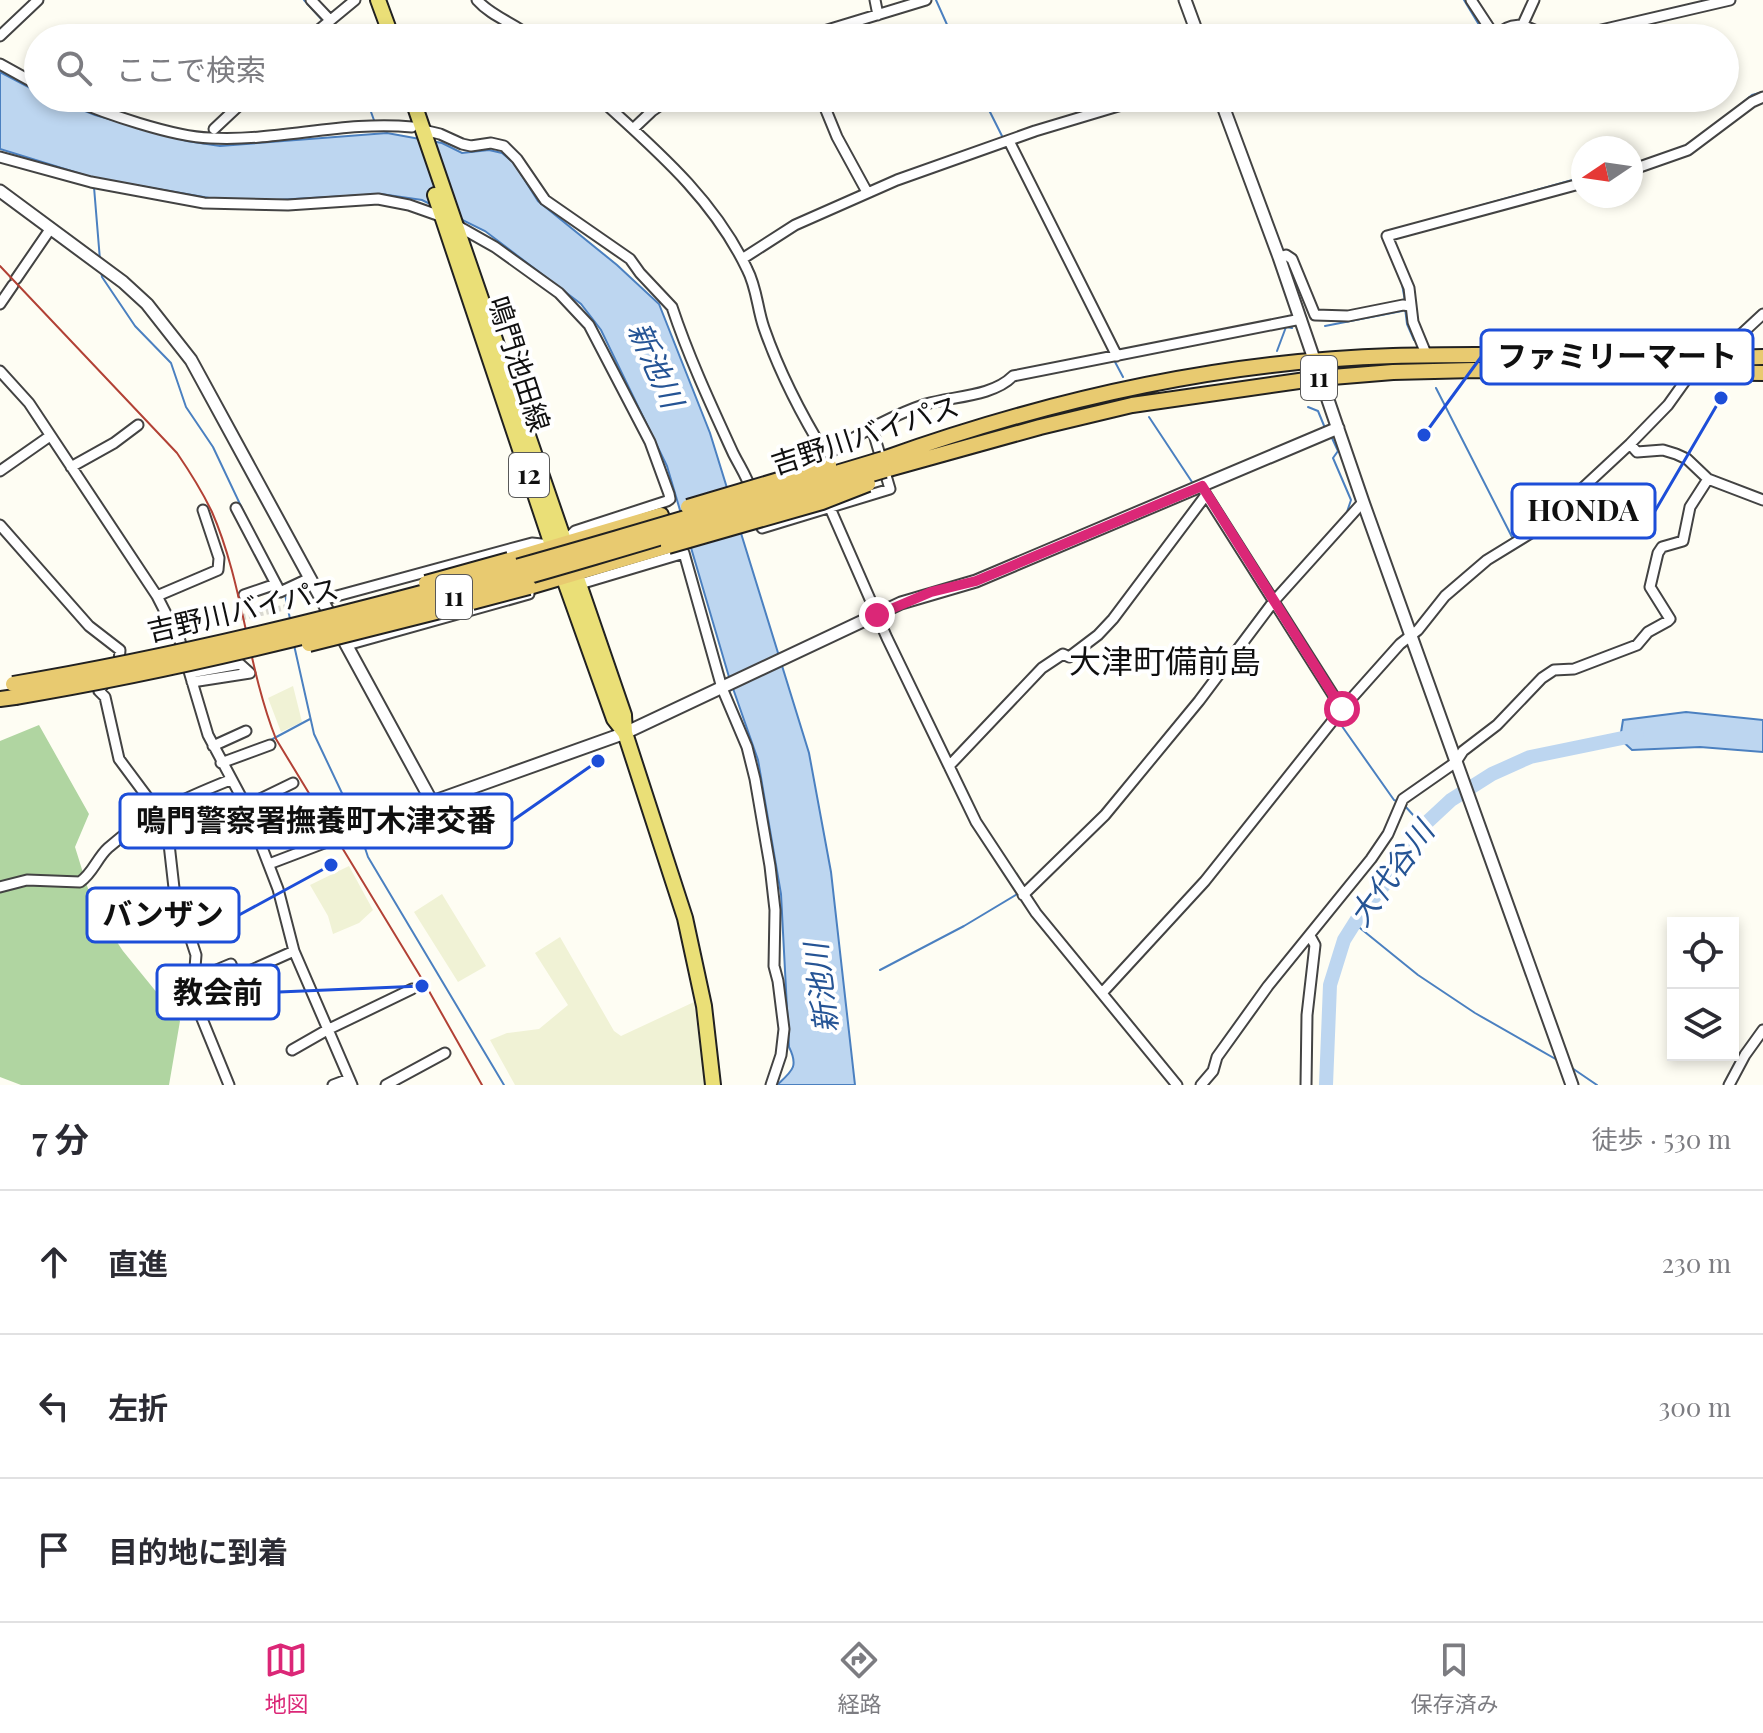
<!DOCTYPE html>
<html lang="ja">
<head>
<meta charset="utf-8">
<style>
  :root { --surface:#fff; --page:#f7f7f7; --text:#2b2b33; --muted:#7c7c81; --line:#e1e1e2; --accent:#db2777 }
  body { margin:0; font-family:"Playfair Display","Noto Sans JP",serif; background:var(--page); color:var(--text) }
  .controls { position:absolute; right:24px; bottom:24px; display:grid; overflow:hidden; border-radius:0px; box-shadow:0 4px 12px #0003 }
  .controls button { width:72px; height:72px; display:grid; place-items:center; padding:0; border:0; border-bottom:2px solid var(--line); background:var(--surface); color:var(--text); font:40px sans-serif }
  .compass { position:absolute; left:1571px; top:136px; width:72px; height:72px; border-radius:50%; background:var(--surface); box-shadow:0 4px 12px #0003; rotate:257deg }
  .stop { position:absolute; width:24px; height:24px; margin:-18px; border:6px solid #db2777; border-radius:50%; background:#fff }
  .stop.end { background:#db2777; border-color:#fff; box-shadow:0 2px 8px #0008 }
  .list { margin:0; padding:0; list-style:none }
  h2 { display:flex; justify-content:space-between; align-items:center; height:104px; margin:0; padding:0 32px; font-size:34px }
  h2 small { font-size:26px; font-weight:400; color:var(--muted) }
  .list li { display:grid; grid-template-columns:52px 1fr auto; gap:24px; align-items:center; box-sizing:border-box; height:144px; padding:0 32px; border-top:2px solid var(--line) }
  .list b { display:block; font-size:30px; white-space:nowrap }
  .list em { font-size:26px; font-style:normal; color:var(--muted) }
  .icon { flex:none; width:44px; height:44px; fill:none; stroke:currentColor; stroke-width:2; stroke-linecap:round; stroke-linejoin:round }
  .map { position:relative; flex:none; width:1763px; height:1085px; overflow:hidden }
  .search { position:absolute; background:var(--surface); box-shadow:0 4px 12px #0003; left:24px; right:24px; top:24px; height:88px; display:flex; align-items:center; gap:20px; box-sizing:border-box; padding:0 28px; border-radius:44px; color:var(--muted); font-size:30px }
  .sheet { height:536px; background:var(--surface) }
  nav { display:flex; justify-content:space-around; align-items:center; box-sizing:border-box; height:112px; border-top:2px solid var(--line); background:var(--surface); font-size:22px; color:var(--muted) }
  nav a { display:grid; justify-items:center; gap:4px }
  nav .on { color:var(--accent) }
  .map>svg:first-child { display:block }
</style>
</head>
<body>
<div class="map">
<svg width="1763" height="1085" viewBox="0 0 1763 1085">
  <rect width="100%" height="100%" fill="#fefdf3"/>
  <path fill="#f0f2d5" d="M293,686L302,722L281,732L268,698Z
    M349,866L373,910L359,923L333,934L328,916L310,885Z
    M442,894L486,966L458,982L414,912Z
    M560,937L614,1031L621,1036L694,1002L705,1085H515L490,1040L507,1033L539,1029L568,1005L535,953Z"/>
  <path fill="#b0d5a1" d="M39,725L89,814L75,847L94,908L123,951L180,1021L169,1085H21L0,1077V741Z"/>
  <path fill="#bdd6f0" stroke="#4b80c0" stroke-width="2" d="M0,72L38,92V98H52L95,115L187,141L220,146L387,133L442,143L462,153L489,150L502,153L514,163L538,201L617,265L659,304L710,433L809,753L831,872L855,1085H777C792,1071 799,1067 789,1047L781,894L758,760L729,677L667,466L601,330L581,304L485,231L422,200L381,194L259,201L215,199L94,178L0,149Z
    M1686,712L1763,720V752L1700,747L1632,750L1620,739L1623,720Z"/>
  <g fill="none" stroke-linecap="round" stroke-linejoin="round">
    <path stroke="#4b80c0" stroke-width="2" d="M304,0L324,22
      M936,0L953,38
      M1464,0L1487,38
      M328,27L337,38
      M366,98L375,123
      M983,98L1004,140
      M1730,113L1752,95L1763,92
      M1631,164L1653,158
      M94,187L100,260
      M1393,230L1583,177
      M101,270L102,277L135,326L171,363L186,407L213,447L248,521
      M1402,284L1405,301
      M1405,308L1407,324L1414,340
      M1094,321L1111,354
      M1325,326L1402,311
      M1277,351L1286,327L1292,328
      M1114,360L1123,377
      M1436,388L1512,537
      M1308,407L1318,411L1325,428
      M1149,417L1194,485
      M1331,436L1338,451L1333,458L1351,500L1346,515
      M258,541L283,588
      M285,594L290,619
      M1273,595L1299,567
      M1273,609L1335,707L1334,713
      M294,645L314,734L358,827
      M1197,696L1268,600L1206,503
      M1339,722L1394,800L1399,802
      M267,742L310,719
      M1405,806L1423,826
      M1092,821L1104,809
      M360,833L368,857L504,1085
      M1058,855L1085,829
      M1355,924L1418,975L1475,1013L1559,1061
      M880,970L964,926L1019,893
      M1572,1068L1597,1085"/>
    <path stroke="#bdd6f0" stroke-width="14" d="M1326,1085L1330,985L1344,940L1361,913L1402,863L1423,826L1451,800L1492,774L1530,757L1637,735"/>
    <path stroke="#dad9d1" stroke-width="6" stroke-dasharray="6 3" stroke-linecap="butt" d="M196,628L287,607"/>
    <g stroke="#434343" stroke-width="13">
      <path id="minor" d="M311,0L330,20
        M477,0C492,17 515,23 532,38
        M875,0L878,15
        M1471,0L1494,35
        M1523,24L1534,0
        M0,36L38,0
        M309,38L355,0
        M801,38L926,0
        M1493,38C1513,18 1526,24 1548,38
        M1567,38L1730,0
        M0,64L38,85
        M69,98C104,113 173,137 210,138C277,142 345,120 412,127
        M599,98C656,150 713,198 747,269C757,288 757,308 764,328C779,371 802,416 826,455L825,468
        M821,98L837,137L867,192
        M1335,98L1347,102L1364,98
        M214,129L247,98
        M633,129L652,111L671,98
        M423,130L440,134L462,144L471,146L491,143L504,146L517,159L545,200L630,259L640,273L672,307C689,358 711,405 733,453C740,467 748,478 752,493
        M1009,141L1117,356
        M0,157L91,182L204,203L288,205L378,199L409,205L443,217
        M1631,170L1688,150L1752,102L1763,97
        M456,225L495,247L559,293L589,325L650,442L669,494L670,499L667,501L575,531L564,542
        M1279,257L1286,255L1292,259L1315,315L1348,316L1403,305L1410,306
        M742,259L795,225L897,180L1035,131L1145,98
        M16,279L51,228
        M0,304L13,285
        M1714,355L1722,352L1763,314
        M1427,356L1413,322L1409,288L1387,236L1583,183
        M0,371L29,403L157,596L180,641L208,735L246,806L278,889L294,951L352,1085
        M1630,444L1637,452L1663,450L1676,454L1687,459L1708,479L1763,500
        M826,455C857,435 890,416 926,404C953,396 992,397 1013,376L1301,319
        M71,467L114,443L138,425
        M0,471L50,436
        M1205,493L1342,709
        M827,495L830,508L887,638L976,822L1036,913L1177,1085
        M236,508L276,584
        M758,515L762,528L890,489L872,428
        M0,525L89,626L120,650L119,662L115,668
        M580,584L684,553L722,688L747,747L755,779L770,866L775,910L774,966L778,981L784,1029L781,1055L771,1085
        M244,595L276,584L280,592L310,578
        M157,596L218,570L219,558L203,510
        M322,600L532,543L551,545
        M347,645L529,594
        M190,673L240,664L250,673L192,682
        M107,680L99,691L105,697L119,759L148,798L168,835L174,888L196,955L193,992L198,1009L229,1085
        M213,746L246,731
        M221,763L270,745
        M949,766L1042,668L1063,654L1069,657L1098,635L1113,619L1206,495
        M246,806L293,783
        M269,864L432,802
        M0,887L27,880L80,882C93,873 97,858 108,848C144,816 185,798 230,780
        M1023,895L1105,815L1199,701L1274,601L1363,502
        M193,980L231,964L236,977L294,951
        M1102,993L1205,881L1342,709L1400,644L1418,630L1445,596L1487,560L1531,533L1573,497L1630,444L1668,405L1688,377L1696,375
        M292,1050L327,1030L412,989
        M333,1085L349,1079
        M386,1085L445,1053
        M1201,1085L1213,1071L1217,1057L1268,986L1371,859L1388,834L1403,799L1456,762L1463,751L1497,725L1542,678L1554,670L1574,669L1637,645L1648,632L1668,621L1670,619L1650,587L1658,553L1662,547L1683,541L1690,507L1708,479
        M1306,1085L1307,1015L1315,945L1310,936
        M1729,1085L1745,1055L1763,1030"/>
    </g>
    <g stroke="#434343" stroke-width="15">
      <path id="tertiary" d="M1185,0L1199,38
        M1220,98L1279,257L1363,502L1572,1085
        M0,191L123,282L147,304L191,360L432,802L625,733L901,603L976,581L1338,428"/>
    </g>
    <g stroke="#212121" stroke-width="18">
      <path id="primary" d="M378,0L392,38
        M412,98L624,715L625,733L685,918L704,1006L713,1085
        M435,195L552,545L614,719L625,733"/>
    </g>
    <g stroke="#212121" stroke-width="18">
      <path id="trunk" d="M883,459C1045,401 1220,361 1393,356C1516,352 1640,359 1763,357
        M885,470L1040,427L1132,405L1320,378L1393,372L1475,370L1763,373
        M509,560L661,515
        M529,587L668,546
        M0,699L15,697"/>
    </g>
    <use href="#minor" stroke="#fff" stroke-width="9"/>
    <use href="#tertiary" stroke="#fff" stroke-width="11"/>
    <use href="#primary" stroke="#eadf77" stroke-width="14"/>
    <use href="#trunk" stroke="#e8ca70" stroke-width="14"/>
    <path stroke="#b24135" stroke-width="2" d="M0,266L177,453C190,472 202,491 212,512C243,583 247,666 276,739L425,984L482,1085"/>
    <g stroke="#212121" stroke-width="18" stroke-linecap="butt">
      <path id="trunk-bridge" d="M688,507L829,465
        M668,546L822,502L868,484
        M426,583L509,560
        M472,602L529,587
        M309,644L448,609
        M13,684C309,634 595,545 883,459
        M15,697C311,648 598,556 885,470"/>
    </g>
    <use href="#trunk-bridge" stroke="#e8ca70" stroke-width="14"/>
  </g>
  <g fill="none" stroke-linecap="round" stroke-linejoin="round">
    <path stroke="#db2777" stroke-width="10" d="M877,615L931,592L976,581L1202,486L1342,709"/>
  </g>
  <g text-anchor="middle" stroke-width="8" stroke-linejoin="round" paint-order="stroke">
    <g fill="#fff" stroke="#585858" stroke-width="2">
      <rect x="1301" y="356" width="36" height="44" rx="6"/>
      <rect x="509" y="453" width="40" height="44" rx="6"/>
      <rect x="436" y="575" width="36" height="44" rx="6"/>
    </g>
    <g font-size="26" font-weight="bold" fill="#101010">
      <text x="1319" y="387">11</text>
      <text x="529" y="484">12</text>
      <text x="454" y="606">11</text>
    </g>
    <g font-size="28" fill="#101010" stroke="#fff">
      <text transform="translate(519 364) rotate(72)" y="10">鳴門池田線</text>
      <text transform="translate(865 435) rotate(-18)" y="10">吉野川バイパス</text>
      <text transform="translate(243 610) rotate(-13)" y="10">吉野川バイパス</text>
    </g>
    <g font-size="30" font-style="italic" fill="#255495" stroke="#fff">
      <text transform="translate(655 365) rotate(66)" y="10">新池川</text>
      <text transform="translate(1392 874) rotate(-54)" y="10">大代谷川</text>
      <text transform="translate(822 988) rotate(-97)" y="10">新池川</text>
    </g>
    <g font-size="32" fill="#101010" stroke="#fff">
      <text x="1165" y="673">大津町備前島</text>
    </g>
  </g>
  <path fill="none" stroke="#1d4ed8" stroke-width="3" d="M1424 435L1481 357M1721 398L1655 511M598 761L512 821M331 865L239 915M422 986L279 992"/>
  <g fill="#1d4ed8" stroke="#fff" stroke-width="3">
    <circle cx="1424" cy="435" r="8"/>
    <circle cx="1721" cy="398" r="8"/>
    <circle cx="598" cy="761" r="8"/>
    <circle cx="331" cy="865" r="8"/>
    <circle cx="422" cy="986" r="8"/>
  </g>
  <g fill="#fff" stroke="#1d4ed8" stroke-width="3">
    <rect x="1481" y="330" width="272" height="54" rx="8"/>
    <rect x="1512" y="484" width="143" height="54" rx="8"/>
    <rect x="120" y="794" width="392" height="54" rx="8"/>
    <rect x="87" y="888" width="152" height="54" rx="8"/>
    <rect x="157" y="965" width="122" height="54" rx="8"/>
  </g>
  <g font-size="30" text-anchor="middle" font-weight="bold" fill="#101010">
    <text x="1617" y="367">ファミリーマート</text>
    <text x="1583" y="521">HONDA</text>
    <text x="316" y="831">鳴門警察署撫養町木津交番</text>
    <text x="163" y="925">バンザン</text>
    <text x="218" y="1003">教会前</text>
  </g>
</svg>
<div class="controls">
<button><svg class="icon" aria-label="locate" viewBox="0 0 24 24"><circle cx="12" cy="12" r="6"/><path d="M12 2v4M12 18v4M2 12h4M18 12h4"/></svg></button>
<button><svg class="icon" aria-label="layers" viewBox="0 0 24 24"><path d="M12 4l9 5-9 5-9-5zM3 14l9 5 9-5"/></svg></button>
</div>
<svg class="compass" viewBox="-18 -18 36 36"><path d="M0-13l5 13h-10z" fill="#e53935"/><path d="M0 13l5-13h-10z" fill="#7c7c81"/></svg>
<div class="stop" style="left:1342px;top:709px"></div>
<div class="stop end" style="left:877px;top:615px"></div>
<div class="search"><svg class="icon" aria-label="search" viewBox="0 0 24 24"><circle cx="10" cy="10" r="6"/><path d="M15 15l6 6"/></svg>ここで検索</div>
</div>
<section class="sheet">
<h2>7 分<small>徒歩 · 530 m</small></h2>
<ul class="list">
<li><svg class="icon" aria-label="ahead" viewBox="0 0 24 24"><path d="M12 20V5M6 11l6-6 6 6"/></svg><div><b>直進</b></div><em>230 m</em></li>
<li><svg class="icon" aria-label="left" viewBox="0 0 24 24"><path d="M17 20v-9H6M10 6l-5 5 5 5"/></svg><div><b>左折</b></div><em>300 m</em></li>
<li><svg class="icon" aria-label="arrive" viewBox="0 0 24 24"><path d="M6 21V4h12l-3 4 3 4H6"/></svg><div><b>目的地に到着</b></div></li>
</ul>
</section>
<nav>
<a class="on"><svg class="icon" aria-label="map" viewBox="0 0 24 24"><path d="M3 6l6-2 6 2 6-2v14l-6 2-6-2-6 2zM9 4v14M15 6v14"/></svg>地図</a>
<a><svg class="icon" aria-label="directions" viewBox="0 0 24 24"><path d="M12 3l9 9-9 9-9-9zM9 14v-3h6M13 9l2 2-2 2"/></svg>経路</a>
<a><svg class="icon" aria-label="saved" viewBox="0 0 24 24"><path d="M7 4h10v16l-5-4-5 4z"/></svg>保存済み</a>
</nav>
</body>
</html>
